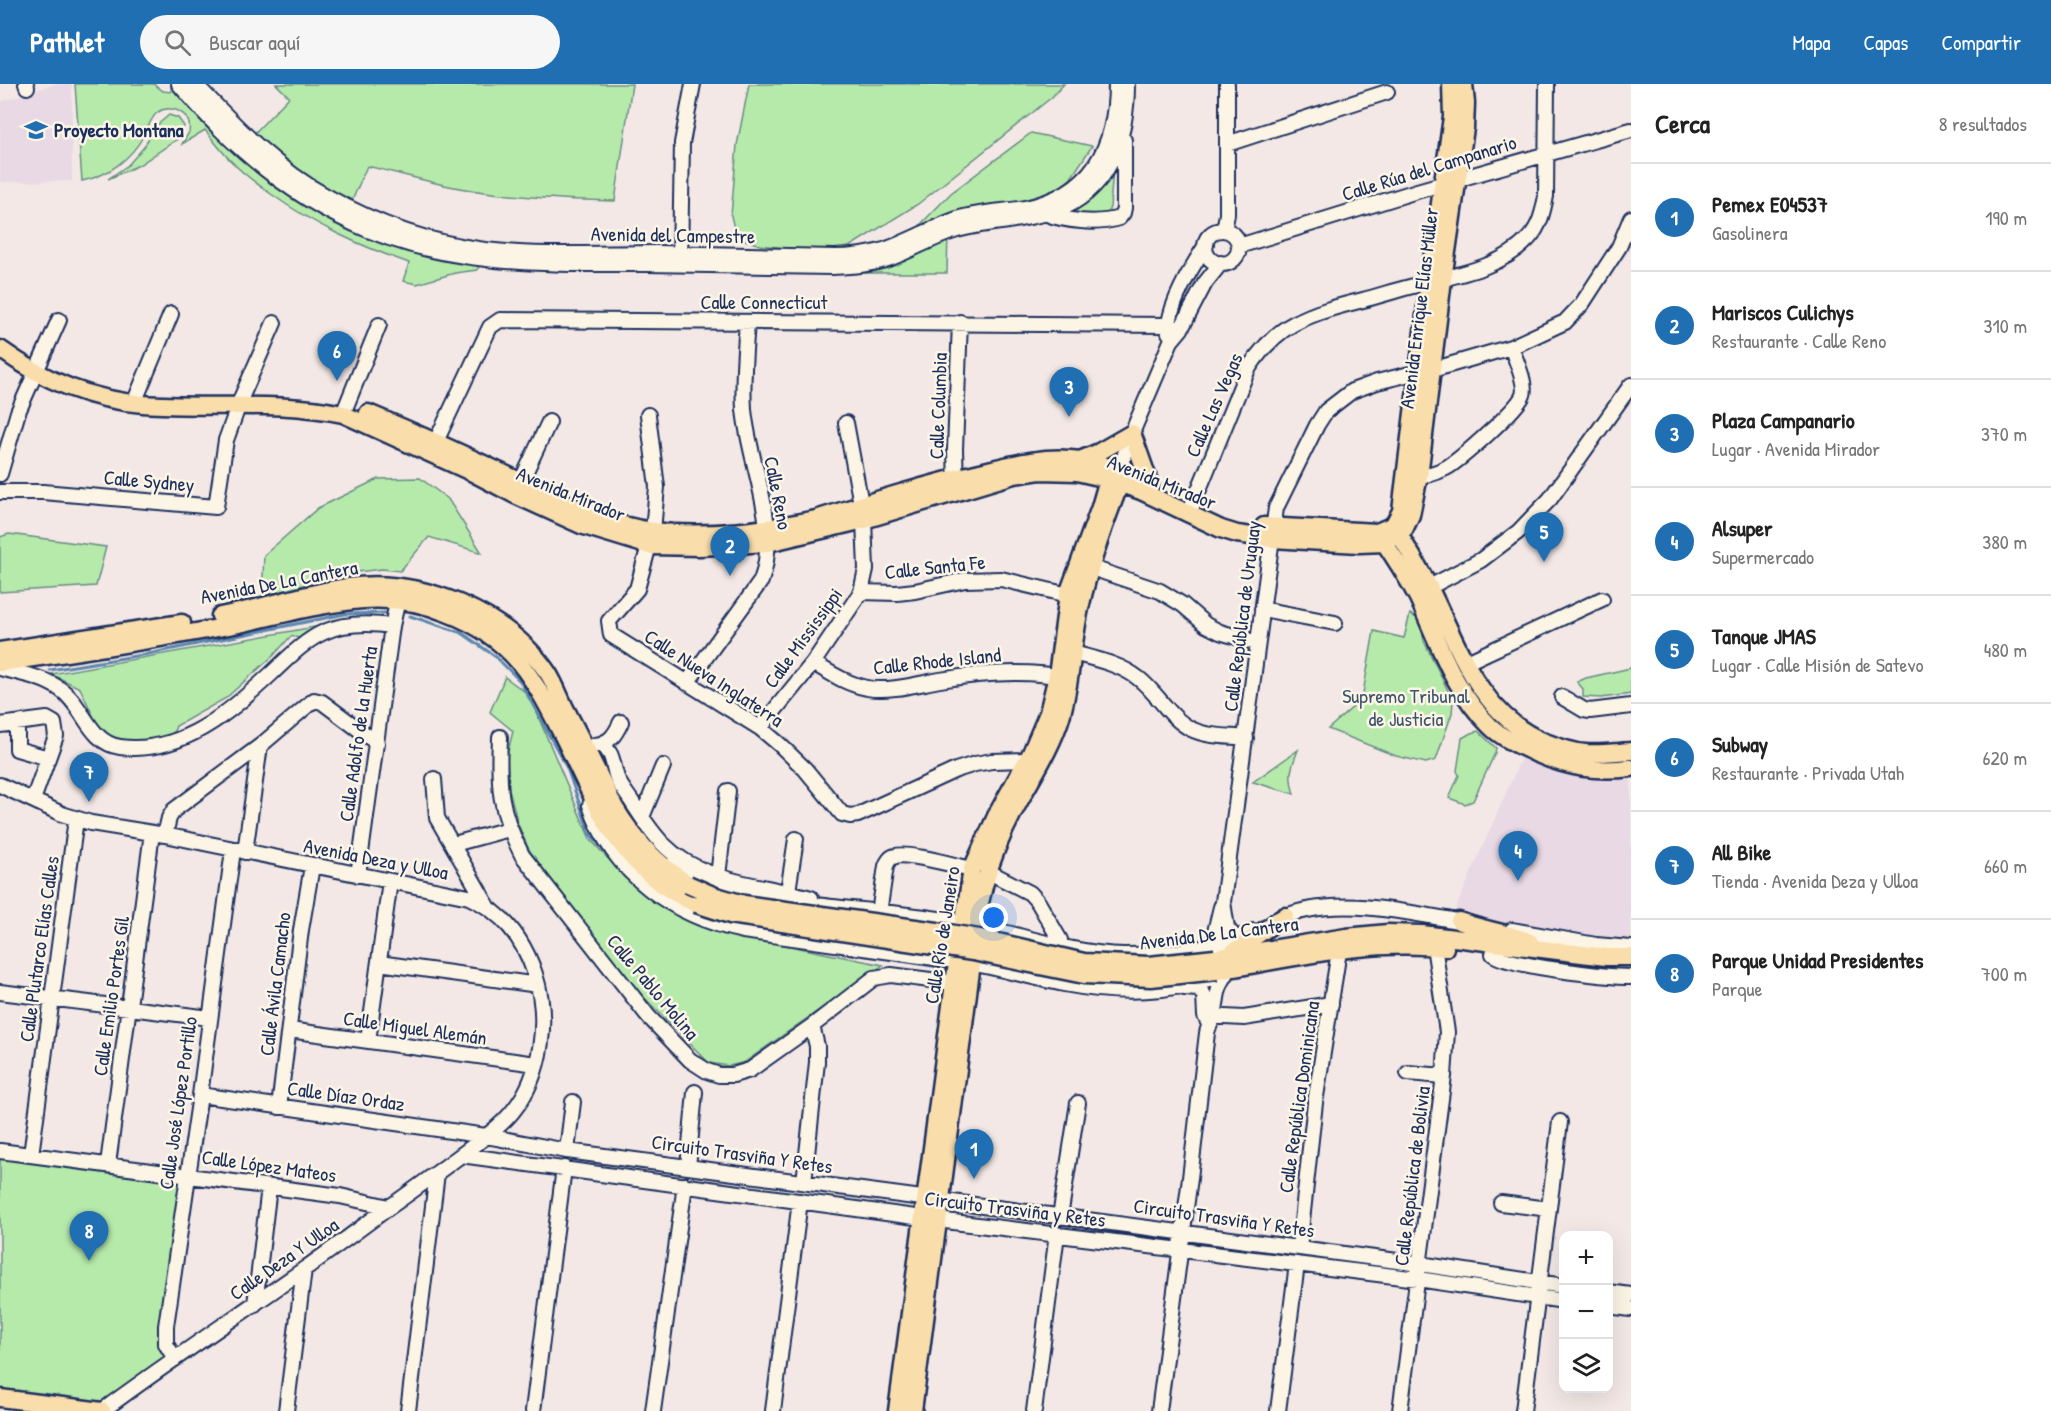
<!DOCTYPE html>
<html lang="es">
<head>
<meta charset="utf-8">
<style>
  :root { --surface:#fff; --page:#f6f6f6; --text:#222; --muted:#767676; --line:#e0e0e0; --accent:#1f6fb2 }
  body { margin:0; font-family:"Patrick Hand",sans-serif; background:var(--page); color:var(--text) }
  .controls { position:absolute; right:18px; bottom:18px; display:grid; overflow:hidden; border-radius:12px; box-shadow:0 6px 24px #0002 }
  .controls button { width:54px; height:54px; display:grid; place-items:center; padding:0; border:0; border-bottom:2px solid var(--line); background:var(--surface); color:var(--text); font:30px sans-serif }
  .you { position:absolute; left:994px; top:834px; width:21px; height:21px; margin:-15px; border:4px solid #fff; border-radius:50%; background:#1a73e8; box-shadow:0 0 0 9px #1a73e833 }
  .badge { display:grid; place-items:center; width:39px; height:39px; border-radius:50%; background:var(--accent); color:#fff; font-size:20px; font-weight:700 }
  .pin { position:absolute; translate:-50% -50px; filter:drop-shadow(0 2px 3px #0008) }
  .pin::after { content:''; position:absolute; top:32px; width:21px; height:18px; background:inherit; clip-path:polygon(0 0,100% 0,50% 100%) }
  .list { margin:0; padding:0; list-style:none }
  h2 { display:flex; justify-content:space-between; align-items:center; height:78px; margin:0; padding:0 24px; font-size:26px }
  h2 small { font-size:20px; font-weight:400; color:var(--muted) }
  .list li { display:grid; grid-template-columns:39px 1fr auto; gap:18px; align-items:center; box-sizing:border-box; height:108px; padding:0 24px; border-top:2px solid var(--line) }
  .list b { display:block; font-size:22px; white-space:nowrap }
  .list p { margin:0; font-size:20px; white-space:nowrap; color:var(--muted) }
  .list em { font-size:20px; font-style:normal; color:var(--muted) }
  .icon { flex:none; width:33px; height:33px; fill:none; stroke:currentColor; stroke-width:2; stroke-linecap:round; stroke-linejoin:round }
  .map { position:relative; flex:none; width:1631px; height:1327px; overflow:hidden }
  header { display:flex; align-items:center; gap:36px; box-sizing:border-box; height:84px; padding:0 30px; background:var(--accent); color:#fff }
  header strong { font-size:28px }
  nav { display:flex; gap:33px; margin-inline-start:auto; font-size:21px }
  .search { width:420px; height:54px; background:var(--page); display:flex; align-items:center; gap:15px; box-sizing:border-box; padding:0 21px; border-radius:33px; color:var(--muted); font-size:22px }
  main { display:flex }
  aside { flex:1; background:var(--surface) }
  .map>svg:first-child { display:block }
</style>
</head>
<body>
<header>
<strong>Pathlet</strong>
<div class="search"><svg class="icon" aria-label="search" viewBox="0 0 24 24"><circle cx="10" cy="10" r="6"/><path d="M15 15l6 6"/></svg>Buscar aquí</div>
<nav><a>Mapa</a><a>Capas</a><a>Compartir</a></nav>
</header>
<main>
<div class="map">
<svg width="1631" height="1327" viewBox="0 0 1631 1327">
  <rect width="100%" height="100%" fill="#f3e8e5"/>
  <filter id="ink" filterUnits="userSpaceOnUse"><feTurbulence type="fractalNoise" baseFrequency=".0167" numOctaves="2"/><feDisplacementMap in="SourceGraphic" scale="12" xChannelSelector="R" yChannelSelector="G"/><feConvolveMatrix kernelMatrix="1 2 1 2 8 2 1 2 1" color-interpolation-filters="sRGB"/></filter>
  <g filter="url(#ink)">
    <path fill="#e8d9e4" d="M55,0H72V97L0,98V18Z
      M1522,672L1561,689L1585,695L1631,690V860L1601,858L1452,833Z"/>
    <path fill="#b6eaab" stroke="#688c84" stroke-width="1.5" d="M75,0H154L163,7L171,8V0H176L263,85L475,175L479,183L477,186L455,189L417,200L403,197L409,179C358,161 316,142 271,110C257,100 243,90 232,78C222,68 214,57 205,46L182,60C184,56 188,51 189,48C193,30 172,19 158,28C151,33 148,44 144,51C131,75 108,92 82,97Z
      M276,0H632L615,117C558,116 500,113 444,101C418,95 393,88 367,82L348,126L247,57L289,13Z
      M749,0H1064L1052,13L918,120L849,163L825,166L794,165L760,161L745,156L735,148L731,132L737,61Z
      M169,31L178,34L184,42L179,54L139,81L108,95L128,81L144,63L155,43Z
      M1031,49L1092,62L1071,94L1062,103L1039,115L1011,121L959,126L920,141L951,109Z
      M1115,59L1110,123L1106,134L1049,130Z
      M948,148L947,189H835Z
      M420,394L448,415L482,469L429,453L400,487L382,485L323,492L296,504L262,512L264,471L318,424L378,395Z
      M9,450L106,463L96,502L0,508V453Z
      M1410,530L1420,536L1424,557L1453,617L1452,629L1436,676L1426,679L1396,672L1328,645L1362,615L1374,547L1404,554Z
      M320,542L299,554L291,552L274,571L226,614L176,642L172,652L148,657L113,655L97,640L80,604L51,590Z
      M1631,584V610L1601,614L1583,613V605L1577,598L1586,594Z
      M505,593L529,611L590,755L625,793L664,824L687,836L735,851L883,881L745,978L729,982L709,979L628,897L529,766L518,740L509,705L507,672L513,647L490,628Z
      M1478,647L1496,664L1495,669L1473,717L1465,720L1449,714L1459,691L1457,687L1462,654L1471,649Z
      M1298,666C1291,685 1288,690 1294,710L1253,698Z
      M0,1064L190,1089L167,1265L173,1276L105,1324L0,1310Z"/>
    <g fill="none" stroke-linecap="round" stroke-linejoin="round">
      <path stroke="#5b88af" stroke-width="3" d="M410,532L462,549L496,573L520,597L567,684L590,750L625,793L635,801
        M50,586L148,570L345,530L385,529
        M654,816L664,824L693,837
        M1284,826C1297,820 1312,816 1327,817
        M1252,842L1267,835
        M872,872L951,885"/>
      <g stroke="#1b2f5e" stroke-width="18">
        <path id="minor" d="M26,0L27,3
          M179,0C192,15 205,30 219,44C261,86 313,123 368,146C457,183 551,180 646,180C708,181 770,182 832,183C852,182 872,181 891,174C912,166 932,154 954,147C977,140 1001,139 1025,134C1038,131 1053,129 1065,123C1113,100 1127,49 1127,0
          M195,0C235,41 275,84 326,112C374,139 430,159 485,166C542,173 600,169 658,169C717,170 776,172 835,173C851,173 866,171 881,167C907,159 931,144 957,135C979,128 1002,128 1025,124C1091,110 1116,65 1116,0
          M1227,60L1387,8
          M1044,129C1065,137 1097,141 1119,134L1123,129L1124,124V56
          M1224,146L1227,130V0
          M1205 163a17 17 0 1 1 34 0a17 17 0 1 1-34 0Z
          M1239,162L1417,107L1631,46
          M680,178L682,59L693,0
          M1169,249C1166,225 1193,181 1206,161
          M1432,286L1511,263L1565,238L1582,220L1619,163L1631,134
          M134,319L171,230
          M343,330L379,241
          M648,331L657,403L653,447L637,505L609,537L611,551L760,644L779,660L805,685L842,730L850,732L858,731L956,686L975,680L992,677L1027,676
          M431,368L490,243L500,236L1168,241L1181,245
          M1125,389L1123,376L1132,349L1171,257L1181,245L1205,199L1221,179
          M0,390L18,328L59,236
          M1411,392C1422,393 1436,389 1446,384C1460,376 1518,325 1523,311C1527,300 1515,274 1511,263
          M956,404L955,365L960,238
          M517,406L549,338
          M0,408H43L216,423L226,356L242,312L274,239
          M1189,430L1248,285C1260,267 1274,250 1293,240C1315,228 1339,222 1363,216C1385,210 1407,203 1429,198C1463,190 1505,181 1529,154C1540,142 1543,128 1546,112L1547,0
          M1083,481L1160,507L1183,521L1206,541L1220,548L1257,559
          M861,508L897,509L915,507L965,496L1001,495L1077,513
          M1420,508L1481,476L1518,448L1550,415L1631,301
          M1262,525L1335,539
          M1073,569C1095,575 1120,580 1138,594C1157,608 1169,634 1191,645C1207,653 1229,652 1246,654
          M813,579C830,589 847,600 867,604C890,608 917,600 940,596C981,589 1026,585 1067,594
          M1465,579L1602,515
          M0,584C19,589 43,593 60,605C84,621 89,659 120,663C181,671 230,628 271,590C287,575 304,557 324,548C344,539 370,539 392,542
          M687,599L761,497C781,441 749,382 744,325C742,296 745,267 747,238
          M1562,613L1584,626L1590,627L1631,622
          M17,640V665L48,674
          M0,641L47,635L54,639L56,652L33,716
          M760,644L813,579L861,508L866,485L864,436L846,339
          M500,653C498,703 499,726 522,771L648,932L690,976L707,987L719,991H733L750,986L812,942L874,894L891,891L954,899
          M601,660C615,669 612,683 618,696C621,703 626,709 630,715C640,730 650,747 663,760C701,799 762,800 811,814
          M595,661C610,659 615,651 621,638
          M434,695L437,734L487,821
          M0,701L62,730L91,739L165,751L469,813C503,828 523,854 535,890C549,934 543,990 513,1027C502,1041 486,1053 472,1063C445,1083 418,1103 391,1122C362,1143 333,1165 303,1186C236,1233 168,1278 102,1327
          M590,721C613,791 674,832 743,847C819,858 894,868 970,879C1001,884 1032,894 1064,900C1122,911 1169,909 1226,891
          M642,733L663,682
          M165,751L169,734L174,726L260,662L314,616L322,618L377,659
          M454,760L509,745
          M245,768L260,662
          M673,780C715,809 765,815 815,821C865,827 915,830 964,839C1018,849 1069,870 1124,871C1168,871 1214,866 1253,847
          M987,787L1030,809L1038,818L1060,856
          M358,791L392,542L398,515
          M718,792L728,707
          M788,807L796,755
          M879,829L886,782C888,777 890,773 896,772C907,768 957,782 972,785
          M1276,836C1333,809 1409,829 1469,839
          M1512,846L1596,861L1631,864
          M1236,855L1227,844L1223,818L1276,424L1317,341L1326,327L1352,307L1377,298L1418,288
          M1209,863L1214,852L1221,823
          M1493,870C1508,882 1608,893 1631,893
          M379,879L538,901
          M1184,904L1198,905L1204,911L1205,932L1208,938
          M0,908L210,934
          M1205,932L1244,934L1331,920
          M289,946L536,980
          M368,957L390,797
          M1408,989L1444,992
          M200,1011L486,1052L567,1067L1420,1180L1564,1202
          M279,1023L301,846L312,782
          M0,1067L340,1112L389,1123
          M567,1067L573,1018
          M31,1071L76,735
          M461,1071L937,1136L1418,1195L1564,1217
          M108,1080L152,749
          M688,1083L695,1008
          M804,1098L817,978V962L812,942
          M1501,1119L1549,1125
          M1060,1133L1078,1019
          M1299,1164L1315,1019L1339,867
          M1608,1208L1631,1211
          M255,1220L269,1103
          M1608,1222L1631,1225
          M175,1275L166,1260V1242L200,1011L233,766
          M286,1327L304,1185
          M408,1327L437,1089
          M533,1327L564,1084
          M653,1327L685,1101
          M773,1327L800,1117
          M1034,1327L1057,1150
          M1159,1327L1190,1094L1207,949C1208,942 1213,937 1214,930C1218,915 1216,904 1226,891
          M1278,1327L1297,1180
          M1400,1327L1444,992L1447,948L1434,862
          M1523,1327L1560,1038"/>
      </g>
      <g stroke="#1b2f5e" stroke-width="21">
        <path id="major" d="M0,265C43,296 90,316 143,320C210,325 277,316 343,330L473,389L515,411L581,441L650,462L700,463L768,459L864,436L1014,391L1040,387L1077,388L1107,395L1141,407L1221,445L1237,450L1272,455L1359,460L1385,459L1399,450L1405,444L1411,431L1419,392L1443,195L1465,44L1466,19L1464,0
          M368,329C416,349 463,370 509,392C556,414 601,440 653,447C707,454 763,446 816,435C870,418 924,401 980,388C1012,380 1046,371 1080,376C1102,379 1124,388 1145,398
          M1080,376L1099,368L1132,349L1150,400
          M1395,438L1401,427L1429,198L1452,33L1451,0
          M1393,441C1406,461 1419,483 1430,505C1459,563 1480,632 1545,658C1558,663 1572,668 1585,669C1601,670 1616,668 1631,667
          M1264,442L1377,448L1393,441
          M1379,451C1393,471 1407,493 1418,514C1438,558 1454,607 1490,642C1503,655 1521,662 1537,670C1569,684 1597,688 1631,684
          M220,532C263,524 305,509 348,503C421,493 506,528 548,589C555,600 560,614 566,626C583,658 599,691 615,724C635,757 655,778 688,800
          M0,567L182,539
          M0,579C77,568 153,556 229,542C273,533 317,520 363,516C393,514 420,518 447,529C513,554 534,594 564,654C599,726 619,785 696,820
          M1459,837C1483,846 1507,848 1530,858
          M1234,867L1285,832
          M1215,874L1346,853L1388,849L1422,850L1606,873H1631
          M1217,887C1288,875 1374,854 1445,864
          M0,1314L102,1327
          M897,1327L954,899L972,785L997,730L1031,669L1048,629L1057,592L1068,510L1100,423L1111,385
          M913,1327L972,879C976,821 987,779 1014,727C1030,696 1051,666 1061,633C1072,596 1072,557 1081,520C1091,476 1107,432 1124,390"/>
      </g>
      <use href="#minor" stroke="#fcf5e5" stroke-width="14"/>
      <use href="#major" stroke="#f9ddab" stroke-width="16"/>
      <g stroke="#1b2f5e" stroke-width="21" stroke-linecap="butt">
        <path id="major-bridge" d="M688,800L713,811L744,820L937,847L985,855L1084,878L1149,881L1215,874
          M696,820L730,831L973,868L1084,891L1151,894L1217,887"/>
      </g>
      <use href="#major-bridge" stroke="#f9ddab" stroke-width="16"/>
    </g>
  </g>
  <defs>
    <g id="school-bare" transform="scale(1.8)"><path d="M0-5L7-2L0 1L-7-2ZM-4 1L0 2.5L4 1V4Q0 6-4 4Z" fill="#1f6fb2" stroke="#fcf5e5" stroke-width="2.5" paint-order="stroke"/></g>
  </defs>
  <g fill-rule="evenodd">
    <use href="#school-bare" x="36" y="46"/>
  </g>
  <g text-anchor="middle" stroke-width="5" stroke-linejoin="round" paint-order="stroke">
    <g font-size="20" font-weight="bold" fill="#1b2f5e" stroke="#fcf5e5" text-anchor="start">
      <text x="54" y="53">Proyecto Montana</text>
    </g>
    <g font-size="20" fill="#1b2f5e" stroke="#fcf5e5">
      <text transform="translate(1429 84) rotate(-17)" y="7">Calle Rúa del Campanario</text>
      <text transform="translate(673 151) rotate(1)" y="7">Avenida del Campestre</text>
      <text x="764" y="225">Calle Connecticut</text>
      <text transform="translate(1419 224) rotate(-83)" y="7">Avenida Enrique Elías Müller</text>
      <text transform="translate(1214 321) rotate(-66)" y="7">Calle Las Vegas</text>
      <text transform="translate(938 322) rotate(-88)" y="7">Calle Columbia</text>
      <text transform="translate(149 397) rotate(5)" y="7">Calle Sydney</text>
      <text transform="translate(1162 398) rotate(22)" y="7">Avenida Mirador</text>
      <text transform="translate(778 409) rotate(79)" y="7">Calle Reno</text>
      <text transform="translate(571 410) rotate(22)" y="7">Avenida Mirador</text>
      <text transform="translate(935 483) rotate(-6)" y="7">Calle Santa Fe</text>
      <text transform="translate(279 498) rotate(-11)" y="7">Avenida De La Cantera</text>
      <text transform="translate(1242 532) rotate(-83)" y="7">Calle República de Uruguay</text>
      <text transform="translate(803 554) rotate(-54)" y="7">Calle Mississippi</text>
      <text transform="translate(937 577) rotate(-6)" y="7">Calle Rhode Island</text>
      <text transform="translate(714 594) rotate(33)" y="7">Calle Nueva Inglaterra</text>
      <text transform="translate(358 650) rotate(-82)" y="7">Calle Adolfo de la Huerta</text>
      <text transform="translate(376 775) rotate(11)" y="7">Avenida Deza y Ulloa</text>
      <text transform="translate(1219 849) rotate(-7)" y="7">Avenida De La Cantera</text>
      <text transform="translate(942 851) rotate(-81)" y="7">Calle Río de Janeiro</text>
      <text transform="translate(39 865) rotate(-82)" y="7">Calle Plutarco Elías Calles</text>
      <text transform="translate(275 900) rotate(-83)" y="7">Calle Ávila Camacho</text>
      <text transform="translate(653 903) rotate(50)" y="7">Calle Pablo Molina</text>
      <text transform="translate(111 912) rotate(-82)" y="7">Calle Emilio Portes Gil</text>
      <text transform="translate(415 944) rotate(8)" y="7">Calle Miguel Alemán</text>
      <text transform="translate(346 1012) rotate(8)" y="7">Calle Díaz Ordaz</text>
      <text transform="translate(1299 1013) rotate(-82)" y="7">Calle República Dominicana</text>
      <text transform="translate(178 1019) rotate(-82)" y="7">Calle José López Portillo</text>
      <text transform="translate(742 1070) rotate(8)" y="7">Circuito Trasviña Y Retes</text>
      <text transform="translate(269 1082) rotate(8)" y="7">Calle López Mateos</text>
      <text transform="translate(1412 1092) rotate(-83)" y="7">Calle República de Bolivia</text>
      <text transform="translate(1015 1125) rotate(7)" y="7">Circuito Trasviña y Retes</text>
      <text transform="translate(1224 1134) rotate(8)" y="7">Circuito Trasviña Y Retes</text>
      <text transform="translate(284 1175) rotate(-35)" y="7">Calle Deza Y Ulloa</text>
    </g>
    <g font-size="20" fill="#3a546d" stroke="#fcf5e5">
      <text x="1406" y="619">Supremo Tribunal<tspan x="1406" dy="23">de Justicia</tspan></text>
    </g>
  </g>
</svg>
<div class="controls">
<button>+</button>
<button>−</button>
<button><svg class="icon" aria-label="layers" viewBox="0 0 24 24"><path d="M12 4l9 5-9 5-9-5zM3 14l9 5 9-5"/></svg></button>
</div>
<div class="you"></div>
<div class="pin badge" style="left:974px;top:1095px">1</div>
<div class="pin badge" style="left:730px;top:492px">2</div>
<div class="pin badge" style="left:1069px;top:333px">3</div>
<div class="pin badge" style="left:1518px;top:797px">4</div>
<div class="pin badge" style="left:1544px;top:478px">5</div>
<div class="pin badge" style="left:337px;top:297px">6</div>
<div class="pin badge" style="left:89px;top:718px">7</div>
<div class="pin badge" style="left:89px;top:1177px">8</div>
</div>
<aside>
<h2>Cerca<small>8 resultados</small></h2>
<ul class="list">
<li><span class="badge">1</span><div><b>Pemex E04537</b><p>Gasolinera</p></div><em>190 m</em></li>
<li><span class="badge">2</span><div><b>Mariscos Culichys</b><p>Restaurante · Calle Reno</p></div><em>310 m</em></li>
<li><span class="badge">3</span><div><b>Plaza Campanario</b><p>Lugar · Avenida Mirador</p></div><em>370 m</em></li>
<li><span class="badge">4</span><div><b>Alsuper</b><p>Supermercado</p></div><em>380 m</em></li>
<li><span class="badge">5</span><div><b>Tanque JMAS</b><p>Lugar · Calle Misión de Satevo</p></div><em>480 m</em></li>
<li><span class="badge">6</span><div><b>Subway</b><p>Restaurante · Privada Utah</p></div><em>620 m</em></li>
<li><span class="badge">7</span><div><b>All Bike</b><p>Tienda · Avenida Deza y Ulloa</p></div><em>660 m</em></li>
<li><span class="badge">8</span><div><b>Parque Unidad Presidentes</b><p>Parque</p></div><em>700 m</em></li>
</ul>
</aside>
</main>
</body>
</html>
